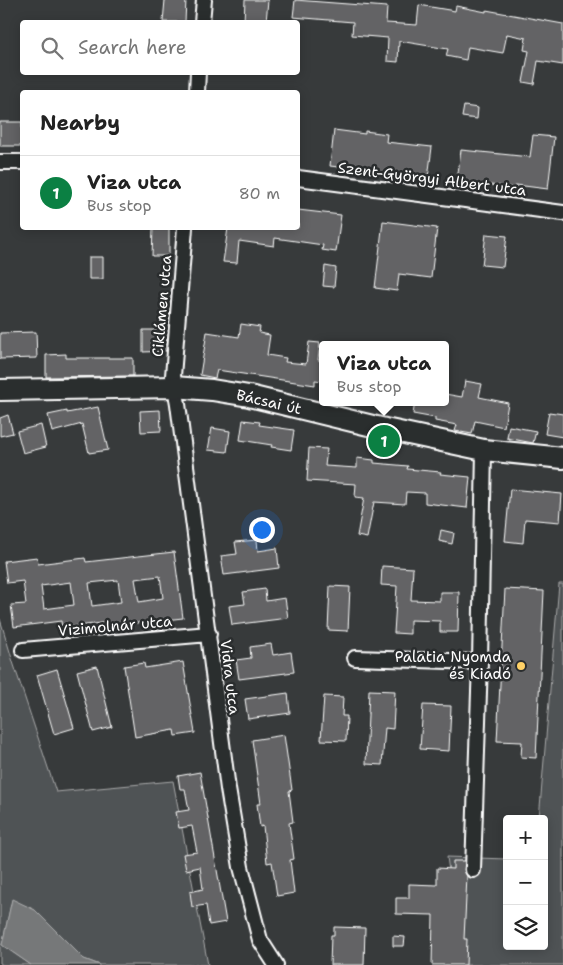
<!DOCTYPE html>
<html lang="en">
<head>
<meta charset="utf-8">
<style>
  :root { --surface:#fff; --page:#f6f6f6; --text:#222; --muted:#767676; --line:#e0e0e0; --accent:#0b8043 }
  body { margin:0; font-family:"Shantell Sans",sans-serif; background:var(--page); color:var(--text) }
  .controls { position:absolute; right:15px; bottom:15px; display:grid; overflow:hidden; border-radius:5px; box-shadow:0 2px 12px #0003 }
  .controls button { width:45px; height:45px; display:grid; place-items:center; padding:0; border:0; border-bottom:1px solid var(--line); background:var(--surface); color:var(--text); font:25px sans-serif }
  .you { position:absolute; left:261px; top:529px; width:18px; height:18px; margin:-12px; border:4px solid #fff; border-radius:50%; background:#1a73e8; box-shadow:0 0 0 8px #1a73e833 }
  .badge { display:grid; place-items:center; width:32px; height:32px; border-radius:50%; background:var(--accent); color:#fff; font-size:16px; font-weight:700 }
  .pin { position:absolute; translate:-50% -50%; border:2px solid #fff; box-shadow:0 1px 5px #0006 }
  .popup { position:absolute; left:319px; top:341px; width:130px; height:65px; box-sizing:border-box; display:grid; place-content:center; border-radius:5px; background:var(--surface); filter:drop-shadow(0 1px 4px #0005); font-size:16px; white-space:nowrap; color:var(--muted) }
  .popup b { font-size:19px; color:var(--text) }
  .popup::after { content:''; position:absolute; left:50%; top:100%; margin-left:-10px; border:10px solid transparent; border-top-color:var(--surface) }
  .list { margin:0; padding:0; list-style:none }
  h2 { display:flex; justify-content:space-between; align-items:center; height:65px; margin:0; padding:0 20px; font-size:21px }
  h2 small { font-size:16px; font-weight:400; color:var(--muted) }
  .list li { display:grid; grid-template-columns:32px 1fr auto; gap:15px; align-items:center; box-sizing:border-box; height:75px; padding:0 20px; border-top:1px solid var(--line) }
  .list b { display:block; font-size:19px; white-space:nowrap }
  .list p { margin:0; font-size:16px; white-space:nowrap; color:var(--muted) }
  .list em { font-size:16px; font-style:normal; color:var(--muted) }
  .icon { flex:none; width:28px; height:28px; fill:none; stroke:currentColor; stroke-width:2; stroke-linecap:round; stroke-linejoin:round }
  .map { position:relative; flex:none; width:563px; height:965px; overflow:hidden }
  .search { position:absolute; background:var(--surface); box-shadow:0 2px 12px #0003; left:20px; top:20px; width:280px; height:55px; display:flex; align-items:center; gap:12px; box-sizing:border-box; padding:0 18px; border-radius:5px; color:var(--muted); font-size:19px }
  .panel { position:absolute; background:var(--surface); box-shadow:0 2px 12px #0003; left:20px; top:90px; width:280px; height:140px; border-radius:5px }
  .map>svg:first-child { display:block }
</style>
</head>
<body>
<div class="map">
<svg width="563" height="965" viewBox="0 0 563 965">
  <rect width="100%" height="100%" fill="#373a3b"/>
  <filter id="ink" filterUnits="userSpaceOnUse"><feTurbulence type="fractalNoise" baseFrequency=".02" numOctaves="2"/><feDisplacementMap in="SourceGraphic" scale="10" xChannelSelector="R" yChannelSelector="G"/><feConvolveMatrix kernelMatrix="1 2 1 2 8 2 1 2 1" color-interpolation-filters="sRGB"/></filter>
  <g filter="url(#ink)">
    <path fill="#505354" stroke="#a8a9aa" d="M559,584H563V965H462L447,857L507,859V946H544V819H539Z
      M0,619L13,662L56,792L173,781L208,965H100L84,959L35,910L12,900L2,945L31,965H3L0,963Z"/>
    <path fill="#767879" stroke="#adaeaf" d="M12,899L35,910L84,959L100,965H31L2,945Z"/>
    <path fill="#636465" stroke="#fff" fill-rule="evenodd" d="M165,0H186L185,22H163Z
      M245,0H268L266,22H244Z
      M295,0L387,7L386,23L417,25L419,5L455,11L456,6L486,12V10L563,24V65L538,61L534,84L523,82L529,51L524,50L526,38L507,34L503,53L468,47L466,60L446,56L448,49L399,41L398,62L387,61L388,38L352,35L353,22L293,17Z
      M464,106L478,108L477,119L462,117Z
      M0,122H22V146H0Z
      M334,130L365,134V131L387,134L386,142L432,147L428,178L330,166Z
      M533,135L554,137L548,189L516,185V188L457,181L461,150L530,157Z
      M298,210L341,215L336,252L322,250L323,245L275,238L274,246L239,241L237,263L223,262L228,228H298Z
      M383,221L437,228L431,278L399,274L397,291L375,288Z
      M153,228H169V256H152Z
      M486,234L507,236L503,267L482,265Z
      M89,257H103V279H89Z
      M325,266L336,268L334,287L323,286Z
      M241,324L260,327L259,333L270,335L267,355L286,358L285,362L306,364L309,342L320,343L318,360H323V381L315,380V385L217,370L215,378L200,375L207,332L239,337Z
      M143,330H166V351L143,352Z
      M36,332L37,358L0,359V333Z
      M66,354V358H133V376L46,377V355Z
      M465,381L482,384L479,397L508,403L504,427L475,421L472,434L455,431L457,425L435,421V418L413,414L415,402H445V394L462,397Z
      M98,407L108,450L89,453L82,424L52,432L48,415L67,411V413Z
      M160,410L161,431L141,432L140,411Z
      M549,412L563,414V437L545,434Z
      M8,415L13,433L0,436V418Z
      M243,420L260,422L259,425L294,430L291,450L271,447L272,445L240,440Z
      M41,425L46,447L23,453L17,431Z
      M509,426L536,431L533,443L507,438Z
      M212,428L230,431L227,452L208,450Z
      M309,448L327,449L325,466L357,468V458L374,460V463L408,466L407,469L441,472L440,474L470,477L467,508L425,503V493L406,492L405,504L374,502L367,538L357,536L364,498L355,497L356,484L307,481Z
      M510,489L562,494L560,522L525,519L523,543L505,541Z
      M441,530L454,533L452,544L439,541Z
      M257,540L258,551L277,548L279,568L224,575L221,556L237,554L235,542Z
      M174,552L183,618L109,626V622L62,628L61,621L14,627L11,605L26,604L23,581L7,583L4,561L37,557L38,564L85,558L86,562ZM160,576L163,598L139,602L135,579ZM118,580L121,602L92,606L89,583ZM71,582L74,605L44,609L41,586Z
      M382,566L413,568L411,600L440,601V592H459L458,632H440V621L410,620V634L394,633L397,586L381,585Z
      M330,586L350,587L348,631L328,630Z
      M265,589L266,601L285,598L288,618L232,625L229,606L245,604L243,592Z
      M505,589L544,591L536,758L521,757L522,742L497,741Z
      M271,644L273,655L291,652L294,672L239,679L236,660L251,658L250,647Z
      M183,662L195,733L175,736L174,730L135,737L124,666L144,663L145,668Z
      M97,666L112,727L93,732L77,671Z
      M57,669L74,728L54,734L37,675Z
      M369,690L395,691L393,729L385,728L382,765L366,764Z
      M288,693L290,713L248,719L245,699Z
      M324,696L343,697L342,716H347L346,741L321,740Z
      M423,705L451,706L449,751L420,749Z
      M284,735L292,790L289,791L293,822L289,823L294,859L290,860L294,893L277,896L272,862L267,863L263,826L260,827L257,804H261L252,740Z
      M200,772L226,922L209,925L206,905L192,907L190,892L203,889L200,867L186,870L183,854L197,852L192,826L179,828L176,812L189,810L185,789H180L178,776Z
      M453,861H465L464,870L467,876L464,939H467L466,965H432L433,915L396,914V898H409V884L437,885V868L453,869Z
      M334,927L365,928L364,965H330L331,935H334Z
      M393,936L405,937L404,946H393Z"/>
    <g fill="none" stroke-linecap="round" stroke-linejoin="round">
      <g stroke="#fff" stroke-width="18">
        <path id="minor" d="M202,22L204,0
          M197,92L198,72
          M0,162H22
          M298,178L563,213
          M185,228L173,376L178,404L228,789L241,867L260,940L276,965
          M23,650L209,634
          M355,658L480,662
          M473,870L480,662L484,450"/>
      </g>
      <g stroke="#fff" stroke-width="24">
        <path id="secondary" d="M0,390L174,387L212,390L249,396L385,429L484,450L563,458"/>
      </g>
      <use href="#minor" stroke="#2a2d2e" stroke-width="14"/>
      <use href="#secondary" stroke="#2a2d2e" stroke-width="20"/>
    </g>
  </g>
  <circle fill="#ffd166" stroke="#2a2d2e" stroke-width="2" cx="521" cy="666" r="5"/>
  <g text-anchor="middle" stroke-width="5" stroke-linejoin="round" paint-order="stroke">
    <g font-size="15" fill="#fff" stroke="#2a2d2e">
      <text transform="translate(432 179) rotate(7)" y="5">Szent-Györgyi Albert utca</text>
      <text transform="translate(162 306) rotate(-85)" y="5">Ciklámen utca</text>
      <text transform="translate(269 402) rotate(13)" y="5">Bácsai út</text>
      <text transform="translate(115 626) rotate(-5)" y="5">Vizimolnár utca</text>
      <text transform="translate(230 677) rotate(83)" y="5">Vidra utca</text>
    </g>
    <g font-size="15" fill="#fff" stroke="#2a2d2e" text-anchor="end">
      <text x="511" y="662">Palatia Nyomda<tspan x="511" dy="17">és Kiadó</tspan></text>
    </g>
  </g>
</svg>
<div class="controls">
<button>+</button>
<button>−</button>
<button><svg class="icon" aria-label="layers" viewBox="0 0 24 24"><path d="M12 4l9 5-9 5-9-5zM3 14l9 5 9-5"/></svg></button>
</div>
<div class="you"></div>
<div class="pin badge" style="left:384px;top:441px">1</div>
<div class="popup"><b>Viza utca</b>Bus stop</div>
<div class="search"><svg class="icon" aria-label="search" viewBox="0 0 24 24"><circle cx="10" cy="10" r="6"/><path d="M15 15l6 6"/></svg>Search here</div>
<section class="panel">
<h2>Nearby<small></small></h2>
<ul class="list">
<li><span class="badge">1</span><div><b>Viza utca</b><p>Bus stop</p></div><em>80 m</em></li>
</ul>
</section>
</div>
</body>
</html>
